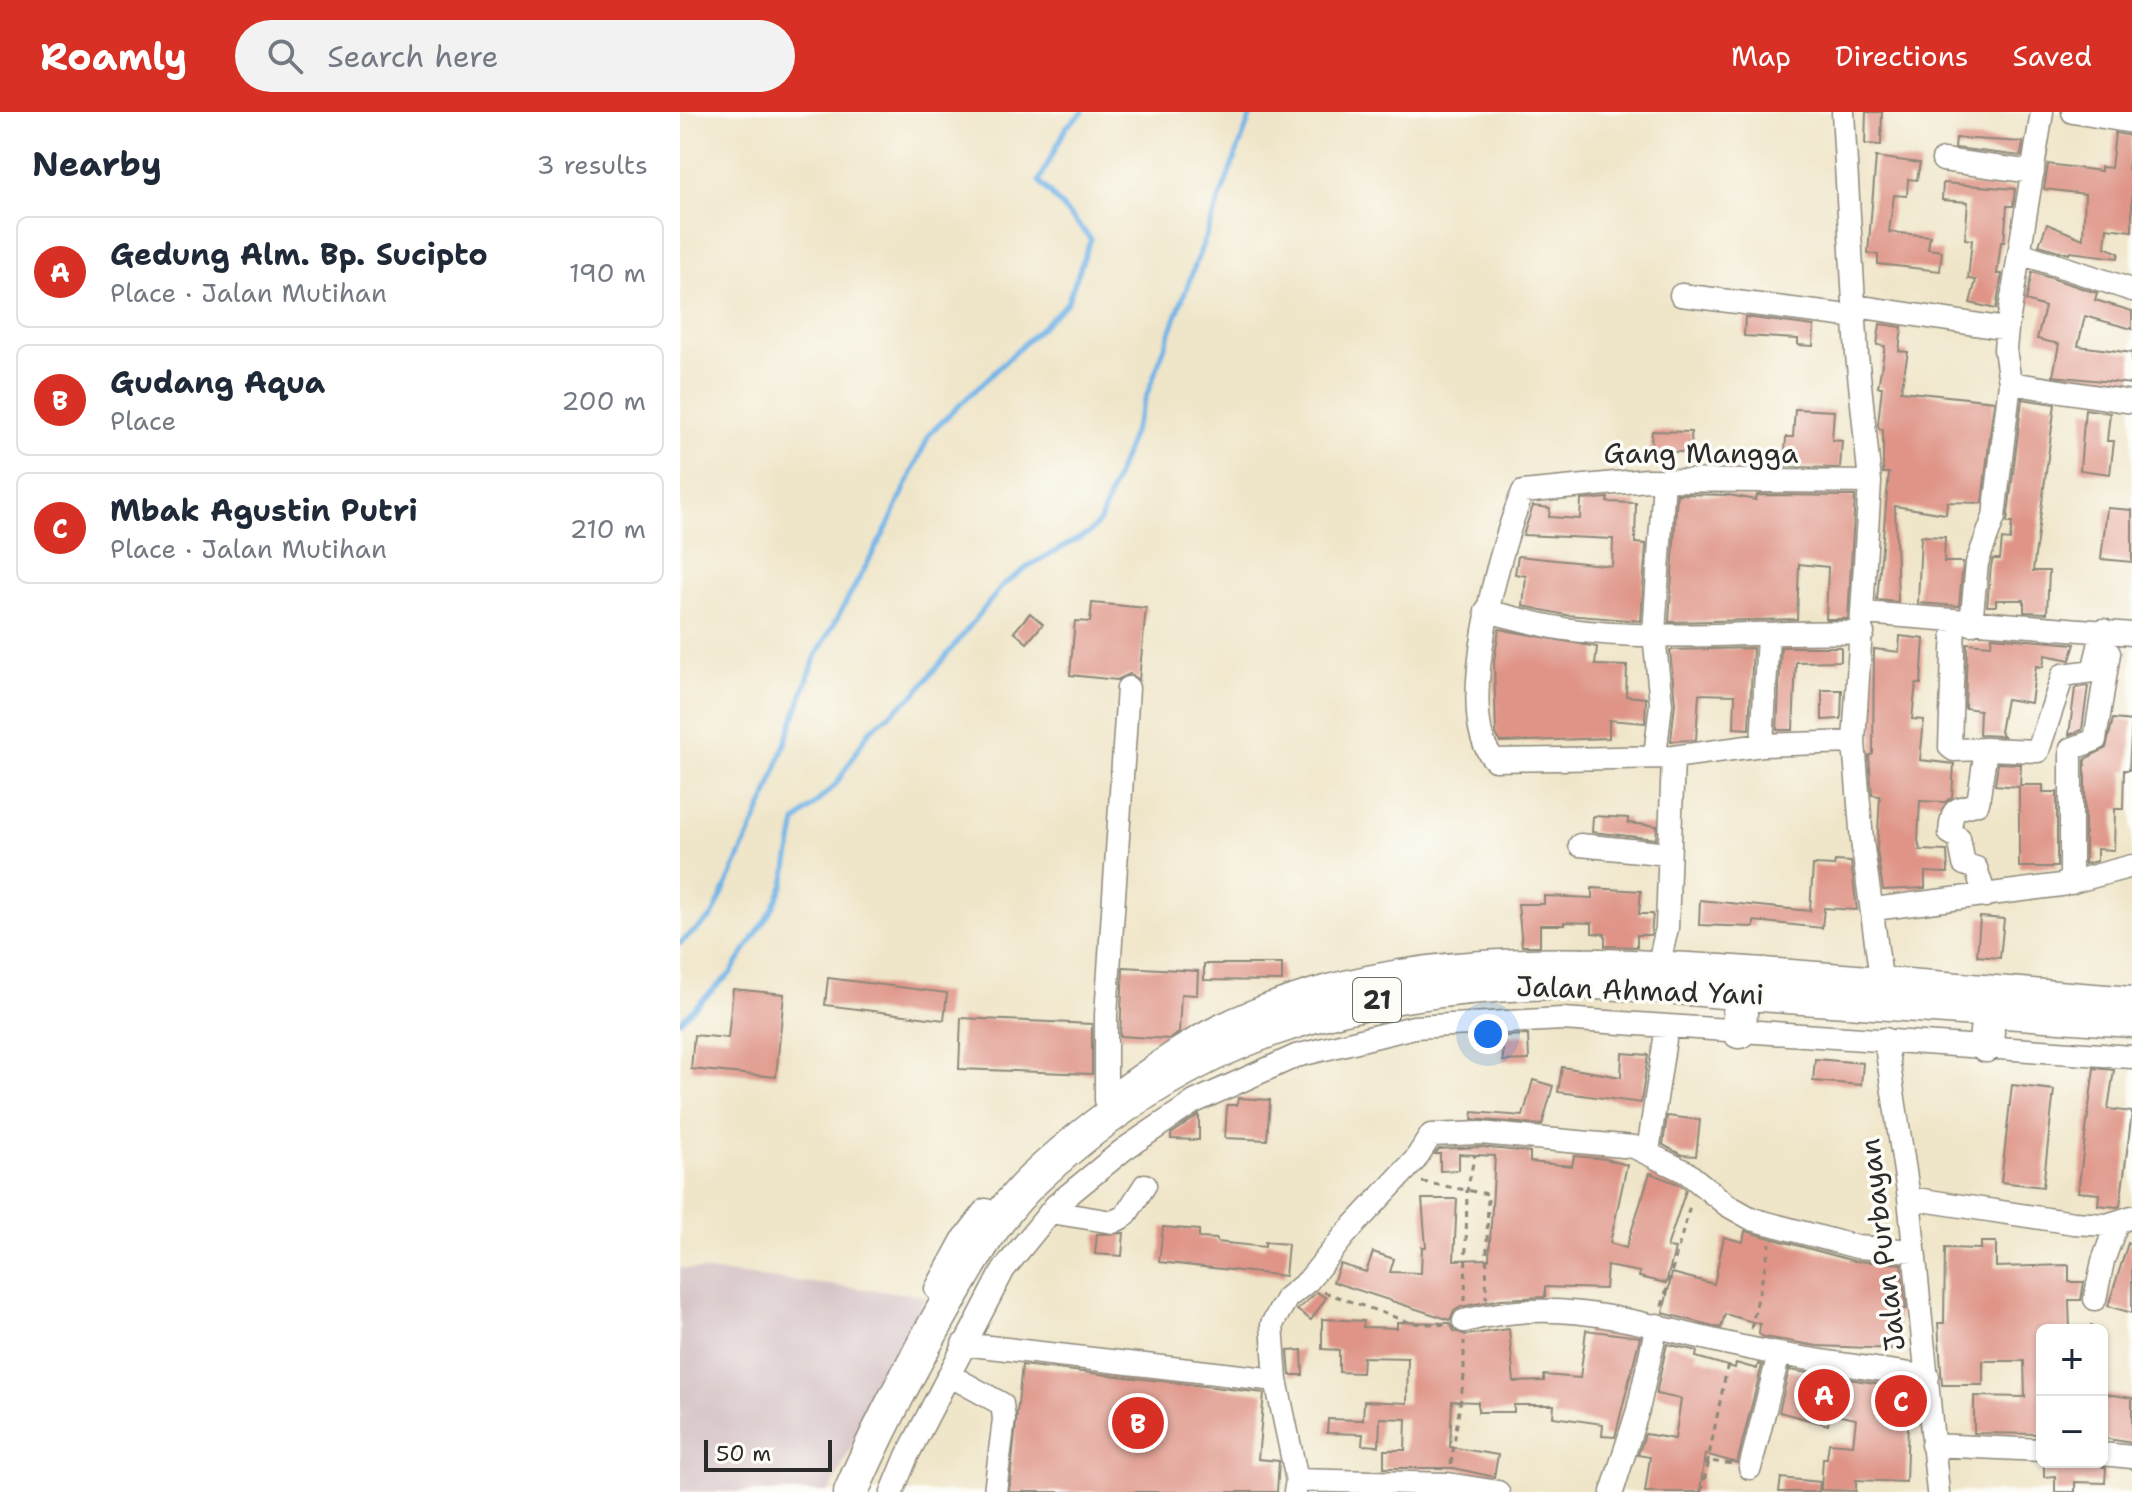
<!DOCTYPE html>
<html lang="en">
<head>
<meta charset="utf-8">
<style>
  :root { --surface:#fff; --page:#f2f2f3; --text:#1f2937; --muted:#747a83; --line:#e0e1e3; --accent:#d93025 }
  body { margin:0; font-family:"Shantell Sans",sans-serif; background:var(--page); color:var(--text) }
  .controls { position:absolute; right:24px; bottom:24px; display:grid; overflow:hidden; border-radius:12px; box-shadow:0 2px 6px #0004 }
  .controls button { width:72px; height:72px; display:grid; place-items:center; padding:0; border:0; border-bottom:2px solid var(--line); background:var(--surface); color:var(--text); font:40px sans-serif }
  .scale { position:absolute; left:24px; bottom:20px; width:128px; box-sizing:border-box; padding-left:8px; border:4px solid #2b2b2b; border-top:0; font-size:22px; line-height:28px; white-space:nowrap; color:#2b2b2b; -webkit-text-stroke:6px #fdfcf7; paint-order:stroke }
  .you { position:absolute; left:808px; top:922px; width:28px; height:28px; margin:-20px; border:6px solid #fff; border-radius:50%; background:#1a73e8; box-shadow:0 0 0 12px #1a73e833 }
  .badge { display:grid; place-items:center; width:52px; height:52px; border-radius:50%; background:var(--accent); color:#fff; font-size:26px; font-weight:700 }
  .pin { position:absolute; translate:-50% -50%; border:4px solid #fff; box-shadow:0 2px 8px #0006 }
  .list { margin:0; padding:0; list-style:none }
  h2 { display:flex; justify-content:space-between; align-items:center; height:104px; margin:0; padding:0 32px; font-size:34px }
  h2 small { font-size:26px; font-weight:400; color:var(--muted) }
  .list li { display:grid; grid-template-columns:52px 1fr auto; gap:24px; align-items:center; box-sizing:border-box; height:112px; margin:0 16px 16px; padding:0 16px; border:2px solid var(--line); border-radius:12px }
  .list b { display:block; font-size:30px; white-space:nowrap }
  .list p { margin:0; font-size:26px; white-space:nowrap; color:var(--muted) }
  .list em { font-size:26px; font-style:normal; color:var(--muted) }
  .icon { flex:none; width:44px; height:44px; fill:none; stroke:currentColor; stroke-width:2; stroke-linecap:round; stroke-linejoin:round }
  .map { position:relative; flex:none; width:1452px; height:1380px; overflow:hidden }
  header { display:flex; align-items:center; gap:48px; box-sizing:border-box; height:112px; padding:0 40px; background:var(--accent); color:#fff }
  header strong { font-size:38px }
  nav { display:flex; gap:44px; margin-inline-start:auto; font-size:28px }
  .search { width:560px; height:72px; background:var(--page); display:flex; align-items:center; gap:20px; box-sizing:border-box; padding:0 28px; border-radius:44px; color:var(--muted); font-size:30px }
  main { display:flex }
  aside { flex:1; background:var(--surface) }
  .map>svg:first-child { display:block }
</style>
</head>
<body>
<header>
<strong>Roamly</strong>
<div class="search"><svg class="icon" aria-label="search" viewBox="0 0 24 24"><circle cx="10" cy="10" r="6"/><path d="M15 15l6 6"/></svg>Search here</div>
<nav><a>Map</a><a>Directions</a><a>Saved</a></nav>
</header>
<main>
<aside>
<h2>Nearby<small>3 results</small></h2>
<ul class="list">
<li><span class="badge">A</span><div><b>Gedung Alm. Bp. Sucipto</b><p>Place · Jalan Mutihan</p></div><em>190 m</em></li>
<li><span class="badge">B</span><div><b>Gudang Aqua</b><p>Place</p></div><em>200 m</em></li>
<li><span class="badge">C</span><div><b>Mbak Agustin Putri</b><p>Place · Jalan Mutihan</p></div><em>210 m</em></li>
</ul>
</aside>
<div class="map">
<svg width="1452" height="1380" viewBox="0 0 1452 1380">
  <rect width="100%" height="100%" fill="#fdfcf7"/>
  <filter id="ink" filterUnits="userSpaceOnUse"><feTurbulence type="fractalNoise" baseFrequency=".0125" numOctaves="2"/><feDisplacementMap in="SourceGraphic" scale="16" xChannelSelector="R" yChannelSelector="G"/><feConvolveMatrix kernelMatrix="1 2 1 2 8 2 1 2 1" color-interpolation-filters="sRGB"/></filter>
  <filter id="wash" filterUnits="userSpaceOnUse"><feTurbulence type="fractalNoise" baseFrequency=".006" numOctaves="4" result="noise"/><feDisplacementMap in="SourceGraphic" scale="32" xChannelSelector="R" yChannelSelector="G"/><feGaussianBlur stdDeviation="1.8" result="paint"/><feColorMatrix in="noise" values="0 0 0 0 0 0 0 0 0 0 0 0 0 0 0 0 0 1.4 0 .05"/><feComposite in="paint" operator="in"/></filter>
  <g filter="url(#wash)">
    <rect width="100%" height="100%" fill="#efe5c8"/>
    <path fill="#d2bec1" d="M0,1156L246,1184L149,1380H0Z"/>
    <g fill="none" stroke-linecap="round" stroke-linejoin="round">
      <path stroke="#71b4e7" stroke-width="5" d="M0,831L32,805L86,686L135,546L208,414L250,321L387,191L411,127L359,69L387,14L403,0
        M0,909L50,862L93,796L104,772L116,710L157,671L189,619L236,581L323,473L350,453L409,421L420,409L572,0"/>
    </g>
    <g id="blocks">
      <path fill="#df9487" d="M1186,0H1202L1201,33L1185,32Z
        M1435,21L1452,24L1448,57H1452V119L1427,116L1425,135L1439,141L1438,146L1390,140L1389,142L1359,133L1367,112L1403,127L1405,82L1364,77L1368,52L1421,59V55L1431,56Z
        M1276,26L1343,30L1341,44L1275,36Z
        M1196,45L1240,51L1237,68L1228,67L1227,84L1214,83L1209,120L1250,124L1248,137L1262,139L1260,159L1198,152V143L1188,141Z
        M1263,71L1335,77L1333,94H1327L1324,130H1321L1317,162H1322L1316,197L1290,191L1296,168L1288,167L1292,128L1285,127L1288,90L1262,88Z
        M1352,160L1417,181L1415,188L1452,199V217L1405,204L1398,234L1452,241V272L1373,264L1379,232L1357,227L1365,195L1346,189Z
        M1065,205L1134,214L1133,234L1118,233V227L1064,224Z
        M1200,212L1222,215L1219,239L1228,240L1221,279L1314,289L1302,391L1267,390L1266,402L1215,394L1218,490L1197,488L1209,361H1203V318L1199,317L1198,312L1202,275H1198L1205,234L1197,233Z
        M1342,287L1375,292L1353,459H1369L1367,501L1344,500V488H1316V494H1307L1311,454L1313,447H1320L1322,427L1330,428L1332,411H1327Z
        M1115,297L1154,299L1152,328L1162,329L1160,356L1104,355L1106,325H1113Z
        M1405,297L1430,301L1427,329H1434L1430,362L1400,358Z
        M972,319L1011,320L1012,340H970Z
        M997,382L1049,383L1076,388L1077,383L1175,384L1168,507H1146L1148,455L1119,452L1117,507L989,510Z
        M928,386L927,390L956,391L955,431L966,432L961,509L886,503L843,494L846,464L835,462L838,444L932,454L933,427L843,423L853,394L870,396L869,405L900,407L901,388Z
        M1427,396L1452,398V450L1421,447Z
        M1241,424L1265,425L1264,450H1283L1279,494L1238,491Z
        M412,491L466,496L459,568L450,562L437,568L390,563L395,509L410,510Z
        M350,501L363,512L347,531L334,520Z
        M819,517L917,535L915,553L947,554L946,584L966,586L965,611L929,608V626L820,630L816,622L814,549Z
        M1220,524L1244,527L1241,572H1236L1232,607L1244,608L1240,648L1274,652L1272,685L1265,690L1240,689L1238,728L1240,738L1267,739L1268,761L1245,760V776L1203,778L1197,738L1200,684L1192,683L1189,644L1193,642L1194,537L1219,540Z
        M1312,525L1395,532L1390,548L1365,543L1363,555L1356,554L1351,591L1326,587L1320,620L1324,624L1299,623L1300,598L1285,596L1287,531L1311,533Z
        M1101,535H1161V549L1116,550L1113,618H1097Z
        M1073,536L1069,617L1054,616L1055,583L1019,582L1016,628L991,629L995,591L990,538Z
        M1408,574L1402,618L1389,623L1395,576Z
        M1142,578H1162L1161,607L1142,608Z
        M1433,607L1452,609L1449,658H1444L1443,697H1435L1434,738L1417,737V749L1405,752V647L1426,636Z
        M1318,651L1341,652L1340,673H1363V680H1377V755H1339V675L1315,673Z
        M913,704L948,706V711L977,714L976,727L912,720Z
        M1155,749L1171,750L1177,798L1144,796L1142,816L1074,809V815L1019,813L1020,788L1130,799L1133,753L1154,754Z
        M912,776L961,779L959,802H973L971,823H957V835L925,834V822L912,821V811L884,810V813H860V834H842L838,792H864V784L912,786Z
        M1300,805L1324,807L1320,846L1297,844Z
        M524,852H602V869L524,868Z
        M443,855L518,859L517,883L501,882L499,921L489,927L440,924Z
        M148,866L267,881L264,908L145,893Z
        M53,877L104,882L96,965L11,957L14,923L48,926Z
        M281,906L412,912V962L279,957Z
        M848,923L849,948L823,949V924Z
        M942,941L968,943L961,991L878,980L882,955L941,965Z
        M1135,947L1183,951L1181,973L1133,969Z
        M1414,956L1434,958L1428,997L1452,1000L1440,1094L1437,1095L1418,1093L1419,1082L1398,1080Z
        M853,968L873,974L862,1013L792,1007L793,1000L843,1004Z
        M1332,973L1374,978L1363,1075L1321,1070Z
        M558,986L590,988L587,1028L545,1026L547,993H557Z
        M519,1003V1028L491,1027V1022Z
        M987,1004L1020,1008L1016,1044L1002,1043L983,1033Z
        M800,1035L850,1040V1050L892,1054L894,1044L926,1047L947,1053L930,1131L946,1136L970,1061L998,1072L1006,1078L987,1135L995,1137L986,1171L959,1165L960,1160L927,1154L925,1177L865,1175V1185L821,1187L781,1195L774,1199L770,1208L653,1170L660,1152L686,1160L693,1140L714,1147L710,1160L741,1161L742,1135H746L742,1087H777L774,1148L809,1147L815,1044L779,1042V1058L760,1059V1042H755L759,1037Z
        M483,1115L519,1118V1126L537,1127V1130L585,1135V1130L608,1132L605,1164L479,1150Z
        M1065,1119L1174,1149L1221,1152L1226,1197H1219L1217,1237L1137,1234L1084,1225L1079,1222L1080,1212L1045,1202L1041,1216L983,1201L992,1161L1034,1172L1044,1125L1063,1130Z
        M444,1121L442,1144L415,1142L417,1122Z
        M1301,1130H1316V1155L1389,1153V1170H1404L1401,1188H1389L1390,1218H1362L1361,1322L1294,1321V1284L1345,1285L1344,1249H1303V1273H1262L1258,1211H1264L1265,1136L1301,1137Z
        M1448,1131H1452V1201L1428,1194Z
        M637,1180L646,1186L631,1208L617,1198Z
        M642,1207L684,1209L683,1215L717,1216V1210L770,1211L774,1219L786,1223L829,1217L834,1270L864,1269V1263L900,1266L906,1218L960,1225L935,1325L922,1324L923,1312L873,1305L874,1293H834V1300H798V1290L772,1289L770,1335L818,1343L814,1365L774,1356H704V1338H725L726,1307L700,1306L699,1334L682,1333L683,1322L647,1321L648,1307L683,1308L684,1289L727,1291L728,1246L683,1245L682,1261L659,1260V1238L642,1237Z
        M987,1232L1017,1239L1016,1245L1055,1256L1056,1251L1077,1257L1078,1252L1082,1253L1057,1351L1025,1342L1020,1380H965L970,1345L958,1343L965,1322L995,1327L1001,1287L976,1282Z
        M622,1238L623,1263H610L608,1239Z
        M342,1253L584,1281L578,1347L599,1349L597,1380H329Z
        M1109,1258L1234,1277L1237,1309L1228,1308L1226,1370L1176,1368V1379L1141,1378L1143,1346H1147L1149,1331L1173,1333L1176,1307L1150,1302L1148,1313L1099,1300Z
        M1427,1282L1452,1286V1331L1422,1326V1284Z
        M1369,1350H1411L1426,1356L1425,1371L1395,1370V1380H1375V1364L1364,1365V1352Z
        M1101,1366L1140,1370L1139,1380H1099Z"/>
    </g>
  </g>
  <g filter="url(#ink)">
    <use href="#blocks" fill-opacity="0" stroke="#8d887a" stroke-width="2"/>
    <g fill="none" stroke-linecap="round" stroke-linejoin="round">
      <g stroke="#8d887a" stroke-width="25">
        <path id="minor" d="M1163,0L1177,243L1190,370L1174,630L1182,729L1201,866
          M1393,0L1452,10
          M1263,48L1353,60
          M1340,141L1452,178
          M1001,183L1176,205
          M1176,194L1327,217
          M1330,271L1452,290
          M806,499C832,505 858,513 884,517C983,531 1083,518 1183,521
          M1184,501L1452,522
          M1274,509L1270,635L1274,638L1306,637
          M1291,512L1297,451L1314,405L1330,271L1325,237L1327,217L1362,0
          M1174,630L1082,633L993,645L815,648C771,608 821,430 843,380L967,368L1190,370
          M1082,633L1088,523
          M975,644L981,592L974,522L984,368
          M900,733L989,742
          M1391,771V637L1415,628L1429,541
          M1305,784L1296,756L1284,752L1279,726L1270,721C1272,692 1276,699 1298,691L1306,637L1358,639L1383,563L1413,559L1423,518
          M1194,797L1381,773L1452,754
          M979,851L987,816L993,645
          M1205,927L1229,1086L1258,1380
          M441,977C472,955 503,932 537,915C708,831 900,844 1084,857C1207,866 1329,876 1452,886
          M426,988V903L448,576
          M968,1039L987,914
          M1229,1086L1394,1111L1427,1113L1452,1105
          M370,1100L433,1110L445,1104L465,1073
          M256,1177L282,1129L306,1098
          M1415,1187L1423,1149L1437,1111
          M784,1209C889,1181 972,1217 1073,1237C1130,1249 1190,1255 1248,1265
          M283,1232L596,1268
          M269,1263L322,1292L324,1307L315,1380
          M1252,1333L1362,1338
          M1422,1342L1452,1345
          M1070,1356L1099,1242
          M617,1368L768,1372L818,1380
          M212,1380L227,1344L324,1157L376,1093L443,1038L514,990L616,944L734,915L882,907L1452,945
          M615,1380L617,1368L596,1268L592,1212L607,1186L628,1169L665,1123L735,1048L751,1023L800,1021L954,1035L1006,1060L1047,1093L1072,1107L1177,1135L1234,1139
          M932,1380L958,1298L977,1213"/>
      </g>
      <g stroke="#8d887a" stroke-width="37">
        <path id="highway" d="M1059,919L1060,901
          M1306,933L1307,919
          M171,1380C197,1319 228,1261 260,1204C287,1156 314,1104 355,1066C509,922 667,875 875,870C943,868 1012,877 1080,882C1204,890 1328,899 1452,908"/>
      </g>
      <path stroke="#8d887a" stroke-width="3" stroke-dasharray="6 6" stroke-linecap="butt" d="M742,1070L808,1082L806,1187
        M644,1180L731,1211L767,1213
        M785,1189L787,1079L795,1042
        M982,1194L1011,1090
        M1071,1217L1090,1131
        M1411,1218L1412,1206
        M771,1352L784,1265V1229
        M1027,1353L1048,1251
        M1021,1380L1029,1349L1053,1352"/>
      <use href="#minor" stroke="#fff" stroke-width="22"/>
      <use href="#highway" stroke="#fff" stroke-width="34"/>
    </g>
  </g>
  <g text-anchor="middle" stroke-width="7" stroke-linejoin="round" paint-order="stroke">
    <rect fill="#fdfcf7" stroke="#6a6a68" stroke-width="2" x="673" y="866" width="48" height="44" rx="6"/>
    <g font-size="26" font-weight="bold" fill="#2b2b2b">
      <text x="697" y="897">21</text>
    </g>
    <g font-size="28" fill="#2b2b2b" stroke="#fdfcf7">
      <text x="1021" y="351">Gang Mangga</text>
      <text transform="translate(960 878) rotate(2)" y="10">Jalan Ahmad Yani</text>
      <text transform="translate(1202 1133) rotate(-97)" y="10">Jalan Purbayan</text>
    </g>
  </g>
</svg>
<div class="controls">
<button>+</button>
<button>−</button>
</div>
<div class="scale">50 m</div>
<div class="you"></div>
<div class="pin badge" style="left:1144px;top:1283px">A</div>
<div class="pin badge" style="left:458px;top:1311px">B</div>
<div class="pin badge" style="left:1221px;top:1289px">C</div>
</div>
</main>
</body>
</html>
